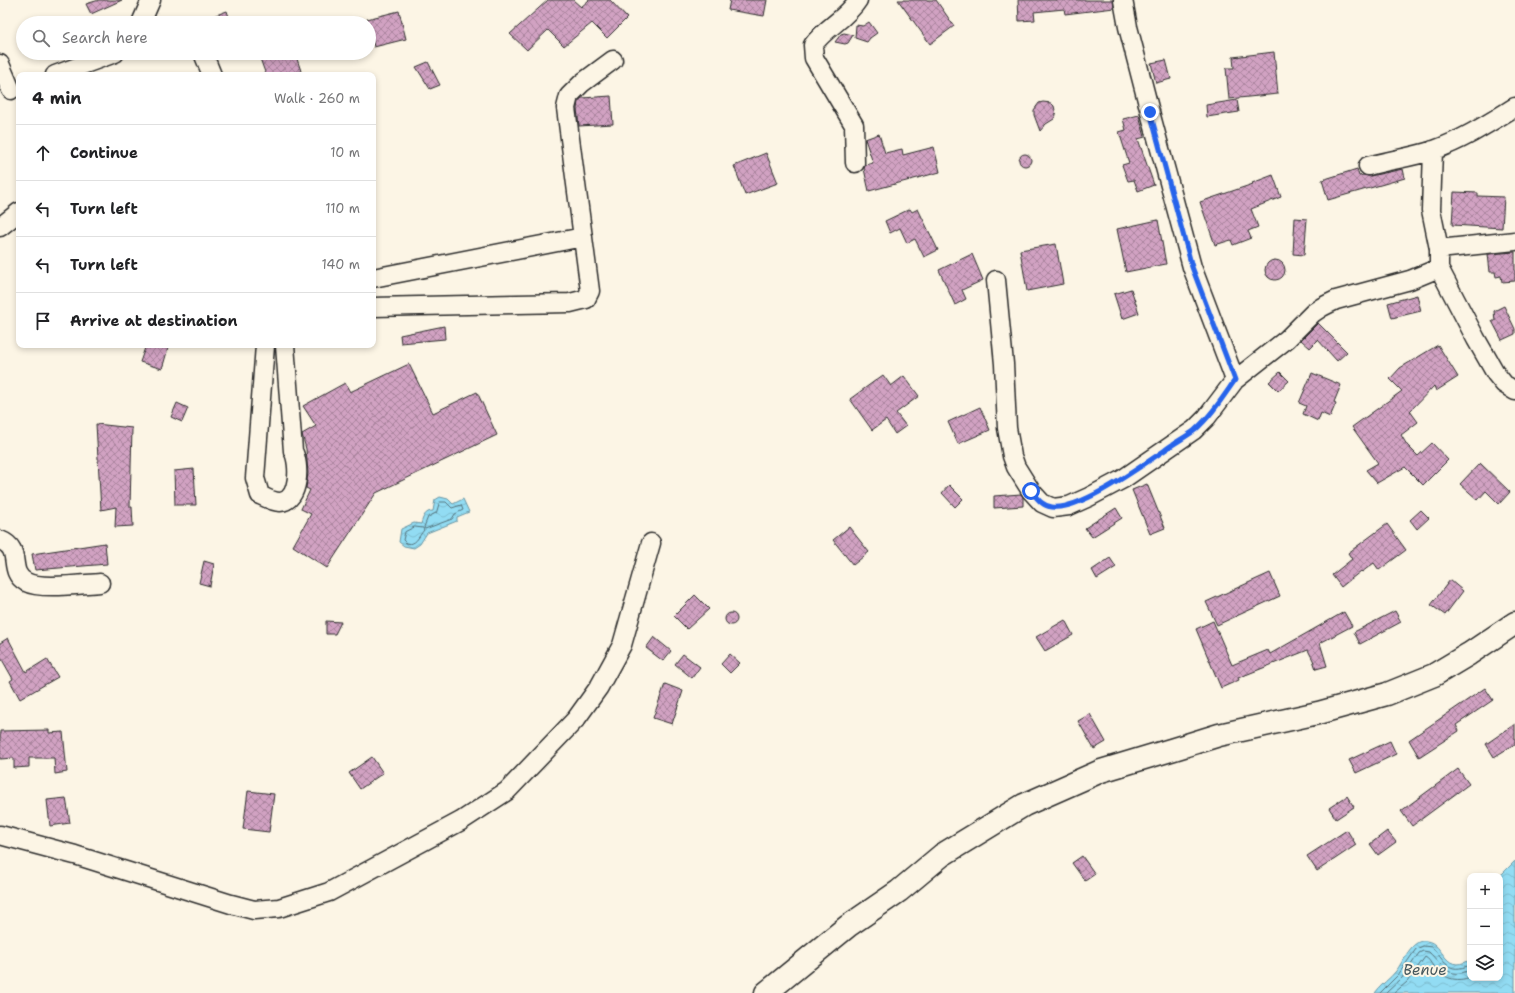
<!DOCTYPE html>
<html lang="en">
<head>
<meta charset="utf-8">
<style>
  :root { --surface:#fff; --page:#f2f2f2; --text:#202124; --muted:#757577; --line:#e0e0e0 }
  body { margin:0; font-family:"Shantell Sans",sans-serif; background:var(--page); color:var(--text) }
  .controls { position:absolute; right:12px; bottom:12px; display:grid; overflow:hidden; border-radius:8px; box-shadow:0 2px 6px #0003 }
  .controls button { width:36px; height:36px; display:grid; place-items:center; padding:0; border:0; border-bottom:1px solid var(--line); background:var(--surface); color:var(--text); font:20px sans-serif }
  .stop { position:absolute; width:12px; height:12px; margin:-9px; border:3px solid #2563eb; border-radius:50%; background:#fff }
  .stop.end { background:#2563eb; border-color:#fff; box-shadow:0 1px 4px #0008 }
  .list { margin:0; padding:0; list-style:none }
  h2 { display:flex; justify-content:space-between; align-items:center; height:52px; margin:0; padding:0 16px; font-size:17px }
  h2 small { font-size:13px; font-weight:400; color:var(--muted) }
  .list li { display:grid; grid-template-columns:26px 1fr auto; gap:12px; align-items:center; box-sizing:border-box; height:56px; padding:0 16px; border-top:1px solid var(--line) }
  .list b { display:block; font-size:15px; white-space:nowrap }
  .list em { font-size:13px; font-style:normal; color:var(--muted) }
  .icon { flex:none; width:22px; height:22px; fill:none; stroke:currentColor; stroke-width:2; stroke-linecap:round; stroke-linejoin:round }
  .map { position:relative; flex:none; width:1515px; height:993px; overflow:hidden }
  .search { position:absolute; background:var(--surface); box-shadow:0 2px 6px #0003; left:16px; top:16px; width:360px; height:44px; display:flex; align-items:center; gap:10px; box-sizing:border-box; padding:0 14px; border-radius:22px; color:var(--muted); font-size:15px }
  .panel { position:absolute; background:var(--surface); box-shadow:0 2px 6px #0003; left:16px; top:72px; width:360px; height:276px; border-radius:8px }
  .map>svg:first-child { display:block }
</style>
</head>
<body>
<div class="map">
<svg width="1515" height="993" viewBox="0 0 1515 993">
  <defs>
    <pattern id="water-waves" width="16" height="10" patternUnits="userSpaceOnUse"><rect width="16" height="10" fill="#92dcf3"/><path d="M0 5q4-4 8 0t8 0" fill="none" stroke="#7ebdd0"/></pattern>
    <pattern id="building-cross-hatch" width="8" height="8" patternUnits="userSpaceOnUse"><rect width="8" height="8" fill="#d1a2c2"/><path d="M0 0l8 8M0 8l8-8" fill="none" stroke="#aa849e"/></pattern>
  </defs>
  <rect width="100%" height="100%" fill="#fcf5e5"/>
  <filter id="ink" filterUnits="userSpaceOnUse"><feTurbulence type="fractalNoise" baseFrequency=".025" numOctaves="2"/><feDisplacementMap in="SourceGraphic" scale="8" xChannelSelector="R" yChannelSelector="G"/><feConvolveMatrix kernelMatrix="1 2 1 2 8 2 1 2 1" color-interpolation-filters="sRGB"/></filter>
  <g filter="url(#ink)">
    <path fill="url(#water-waves)" stroke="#6995a3" d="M440,497L448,499L453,504L463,499L469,512L457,517V521L427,533L420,544L414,548L404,546L399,542L401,529L414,523L421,524C423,517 425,511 433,511L435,500Z
      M1515,861V993H1375C1381,984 1390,979 1396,971C1403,962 1410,943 1422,941C1445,938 1441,976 1470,960V978H1500V876Z"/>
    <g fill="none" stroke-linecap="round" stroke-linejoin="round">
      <path stroke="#54727b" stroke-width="1" d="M440,502H446L452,508L461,505L463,510L455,514L452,519L425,529L424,527L428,517L436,513Z
        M415,527L423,528L424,530C418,537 416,546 406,543L403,540L405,532Z
        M1380,993L1398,975L1416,949L1423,946L1432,947C1445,961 1447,975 1470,965
        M1386,993L1402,978L1419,953L1423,951L1429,952C1443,966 1448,980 1470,970
        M1394,993L1407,982L1425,957C1429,959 1430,962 1433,966C1442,978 1457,983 1470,977"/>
    </g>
    <path fill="url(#building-cross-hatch)" stroke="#2b2b2b" d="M99,0H122L91,14L86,4Z
      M548,0H573L581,7L589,0H610L627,18L607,38L592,23L564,46L548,30L527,50L510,34Z
      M730,0H767L764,16L728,10Z
      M898,0H936L954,26L930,44Z
      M1018,0H1113L1114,8L1065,14L1064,9L1034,12L1035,20L1019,21Z
      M227,11L231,23H198L197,22Z
      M399,11L406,39L374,47L369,23H368L367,19Z
      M869,22L877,33L870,38L867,42L855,38L856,25L863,26Z
      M844,33L853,35L848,43L845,44L835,42L841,34Z
      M1274,52L1278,94L1229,99L1226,68H1234L1233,57Z
      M258,53H295L301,71L291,75H266Z
      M1166,60L1171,79L1156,83L1151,63Z
      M428,62L440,85L430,89L416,67Z
      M611,96L613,124L579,126L577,109L578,101L582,98Z
      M1237,100L1239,112L1207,117L1206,105Z
      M1043,102L1051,103L1054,106L1056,115L1054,119L1046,124L1040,131L1034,115V110L1039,103Z
      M1139,115L1145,137L1138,139L1154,185L1138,191L1134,180L1128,181L1122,165L1129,163L1119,132L1126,130L1123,119Z
      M879,134L885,153L902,149L903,155L934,147L940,172L869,191L864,169L865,165L873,163L865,139Z
      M766,153L778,183L745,195L734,166Z
      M1019 160a6 6 0 1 1 12 0a6 6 0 1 1-12 0Z
      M1357,169L1359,176L1363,175L1370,176L1403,169L1405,178L1328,200L1322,180Z
      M1273,175L1281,197L1251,209L1258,227L1248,231L1251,238L1233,245L1231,240L1215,245L1200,202L1253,184L1252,183Z
      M1454,192L1478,193V196L1504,197L1502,228L1452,225Z
      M910,209L912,212L918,209L938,250L924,257L915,239L907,243L900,228L890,233L885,221Z
      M1295,218L1307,219L1304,255L1293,254Z
      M1158,220L1166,264L1126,272L1117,229Z
      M1056,244L1063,284L1027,291L1020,250Z
      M1515,252V281L1502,282L1501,276L1496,277L1495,272H1490L1488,254Z
      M972,254L983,280L962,290L966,299L955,305L939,270Z
      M1265 270a10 10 0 1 1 20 0a10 10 0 1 1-20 0Z
      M1131,289L1139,313L1122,319L1114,294Z
      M1417,295L1421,311L1392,318L1388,303Z
      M1504,306L1515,329V334L1502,340L1492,321H1495L1494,311Z
      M1318,323L1347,352L1337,361L1318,340L1310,348L1301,340Z
      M444,326L445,339L401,343L400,335Z
      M146,345H169L162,369L140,362Z
      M1438,345L1458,377L1436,391L1434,386L1410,411L1418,422L1401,435L1407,445L1418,456L1432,443L1448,460L1423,485L1405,467L1377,483L1366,470L1378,463L1352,427L1402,391L1390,379L1400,368Z
      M409,364L433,413L477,392L497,435L376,493L327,568L293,546L311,514L301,509L310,490L306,488L308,473L306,449L302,434L316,426L303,406L345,383L350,392Z
      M1280,372L1289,381L1278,391L1269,382Z
      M1312,373L1341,385L1334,402L1336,403L1330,417L1321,413L1318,421L1303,414L1306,406L1299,403Z
      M883,375L891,386L904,376L919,396L896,413L906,426L895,434L886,420L872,430L850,399Z
      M177,403L188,408L182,422L171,417Z
      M980,407L990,430L958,444L948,422Z
      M96,424L132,428L130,507H132L133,526L115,527L116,507L101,510Z
      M1480,463L1510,492L1499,504L1486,491L1478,500L1460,484Z
      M194,469L196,505H175L174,471Z
      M1147,484L1165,528L1150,534L1132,490Z
      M949,485L963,499L955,507L942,493Z
      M1021,494L1023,497V506L994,508V496Z
      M1116,508L1122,518L1092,537L1085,528Z
      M1421,510L1429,518L1417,529L1410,520Z
      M1387,524L1406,550L1379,570L1374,563L1362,572L1361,571L1341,587L1332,575L1352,559L1348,553Z
      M849,527L869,552L853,565L833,540Z
      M105,543L107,564L35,570L32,554Z
      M1110,558L1116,567L1097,579L1092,570Z
      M204,561L214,564L210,586L199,583Z
      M1270,573L1280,596L1217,625L1206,602Z
      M1450,580L1463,591L1445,615L1431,605Z
      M695,595L709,609L687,629L674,616Z
      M1395,611L1401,622L1360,644L1354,632Z
      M1344,612L1352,626L1320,643L1327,666L1316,669L1313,660L1308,650L1238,678L1239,680L1221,688L1196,629L1213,621L1232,665L1268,650L1270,654Z
      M725 619a6 6 0 1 1 12 0a6 6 0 1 1-12 0Z
      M1065,620L1073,635L1045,651L1036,637Z
      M326,621L341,622L335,634H326Z
      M654,637L671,651L663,661L646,648Z
      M8,638L26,672L47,659L58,677L20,699L10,681L13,679L0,656V643Z
      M683,654L700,667L692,678L675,664Z
      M730,654L740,663L730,673L721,664Z
      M665,684L683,691L672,724L653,718Z
      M1485,688L1493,700L1456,725L1459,731L1419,757L1409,740Z
      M1090,714L1106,742L1094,749L1078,721Z
      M1515,724V744L1494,757L1486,744Z
      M49,730V733L63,732L67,772L55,774L54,758H29V767L14,768V758L0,759V731Z
      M1390,741L1396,754L1356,773L1349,760Z
      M372,757L383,773L360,789L349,773Z
      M1458,769L1469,784L1412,826L1401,811Z
      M248,791L274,794L269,832L243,829Z
      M1347,796L1354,807L1336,819L1329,808Z
      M66,798L70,823L50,826L47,800Z
      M1347,830L1356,845L1317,871L1307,856Z
      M1387,831L1396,842L1378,855L1370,844Z
      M1082,856L1095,874L1085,881L1072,863Z"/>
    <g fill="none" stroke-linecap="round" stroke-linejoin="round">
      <g stroke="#2b2b2b" stroke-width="21">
        <path id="minor" d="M1123,0L1128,27L1150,112L1192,267L1235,380
          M141,23L151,0
          M203,53L212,75
          M0,64L11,90
          M55,75L115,53
          M1433,150L1431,210L1439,249V268L1476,339L1496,374L1504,384L1515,391
          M855,163L854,125L814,58L813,45C826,27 846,19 858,0
          M1368,166C1390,160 1413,157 1434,150C1463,140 1489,123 1515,107
          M0,227L19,212
          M1439,249L1515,241
          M373,278L583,237
          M996,280L1004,364L1007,428L1012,456L1016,467L1031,491L1042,503L1053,508L1069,506L1089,497L1123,479L1194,430L1207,417L1235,380L1287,339L1313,313L1322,307L1336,300L1410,280L1439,268
          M373,307L570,303L586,299L590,291L566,108L569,96L582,83L613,60
          M265,345L255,478L260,495C266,498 273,502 280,502C300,501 300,463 293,451L285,345
          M0,540C24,549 6,571 26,582C41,590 82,584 100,583
          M0,835L75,855L231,904L254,910L279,908L329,892L461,821L507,791L576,719L599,687L622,645L651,543"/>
      </g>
      <g stroke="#2b2b2b" stroke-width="25">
        <path id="major" d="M766,993L848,926L899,891L942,855L1024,805L1101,771L1174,749L1219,735L1318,713L1387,694L1434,675L1469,654L1515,623"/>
      </g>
      <use href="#minor" stroke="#fcf5e5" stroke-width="18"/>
      <use href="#major" stroke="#fcf5e5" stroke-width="22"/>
    </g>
  </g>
  <g fill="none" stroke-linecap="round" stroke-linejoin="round" filter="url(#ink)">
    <path stroke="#2563eb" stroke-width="5" d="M1031,491C1037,498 1042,506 1052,507C1080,511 1141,466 1165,450C1174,443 1186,437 1195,430C1211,416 1223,397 1235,380L1192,267L1150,112"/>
  </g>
  <g text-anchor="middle" stroke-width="4" stroke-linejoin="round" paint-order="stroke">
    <g font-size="15" font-style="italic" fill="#45575d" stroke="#fcf5e5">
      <text x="1425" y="975">Benue</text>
    </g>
  </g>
</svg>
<div class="controls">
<button>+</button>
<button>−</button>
<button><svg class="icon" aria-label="layers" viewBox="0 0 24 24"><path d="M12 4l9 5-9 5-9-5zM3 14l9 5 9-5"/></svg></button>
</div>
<div class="stop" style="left:1031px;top:491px"></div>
<div class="stop end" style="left:1150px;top:112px"></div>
<div class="search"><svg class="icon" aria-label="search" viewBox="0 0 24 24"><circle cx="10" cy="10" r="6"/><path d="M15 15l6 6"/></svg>Search here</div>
<section class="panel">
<h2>4 min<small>Walk · 260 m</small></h2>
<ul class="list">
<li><svg class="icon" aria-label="ahead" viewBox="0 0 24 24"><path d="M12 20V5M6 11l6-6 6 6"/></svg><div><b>Continue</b></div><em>10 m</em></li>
<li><svg class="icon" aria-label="left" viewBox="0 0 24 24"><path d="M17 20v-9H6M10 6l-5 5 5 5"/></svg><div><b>Turn left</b></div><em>110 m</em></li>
<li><svg class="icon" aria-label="left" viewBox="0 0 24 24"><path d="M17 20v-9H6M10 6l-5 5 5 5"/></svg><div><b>Turn left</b></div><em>140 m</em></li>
<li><svg class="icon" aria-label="arrive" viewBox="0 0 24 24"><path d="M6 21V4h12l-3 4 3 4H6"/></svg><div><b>Arrive at destination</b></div></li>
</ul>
</section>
</div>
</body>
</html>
